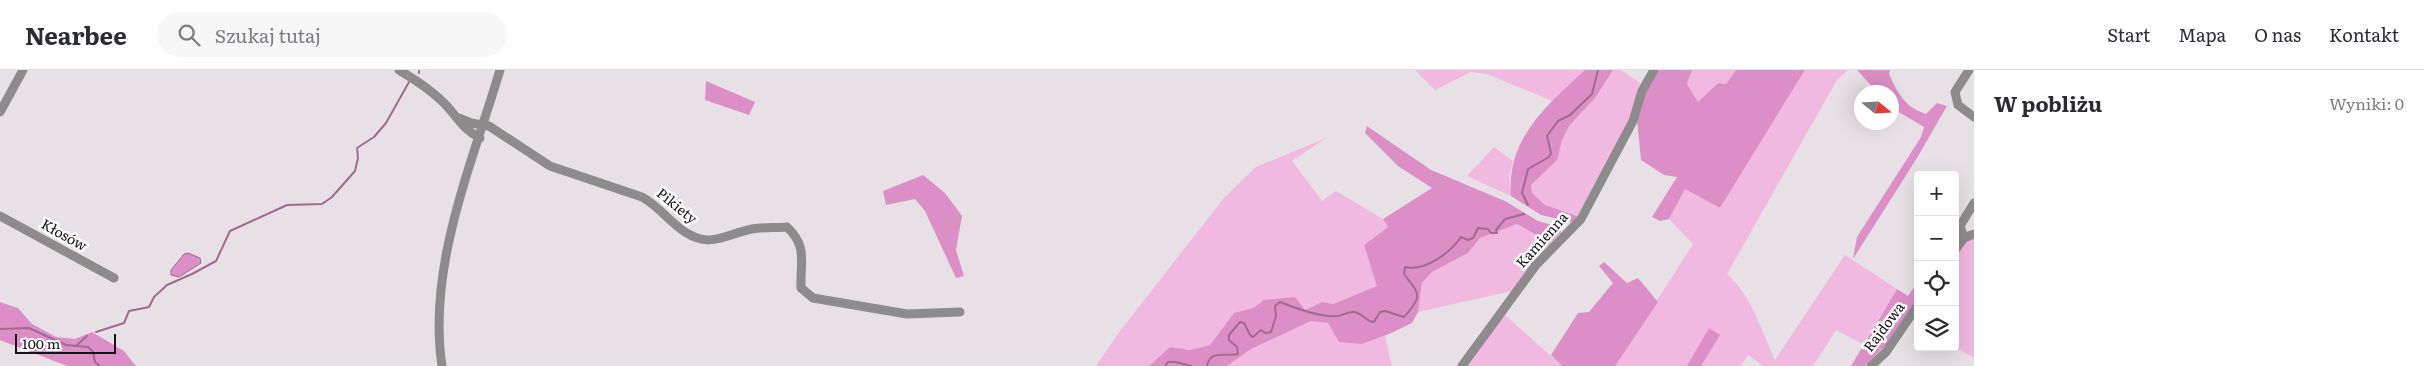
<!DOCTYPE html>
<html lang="pl">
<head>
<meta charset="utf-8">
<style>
  :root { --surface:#fff; --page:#f7f7f7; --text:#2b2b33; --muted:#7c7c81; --line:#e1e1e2 }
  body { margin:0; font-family:Literata,serif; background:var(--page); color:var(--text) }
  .controls { position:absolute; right:15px; bottom:15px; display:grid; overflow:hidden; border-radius:5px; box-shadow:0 5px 20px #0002 }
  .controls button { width:45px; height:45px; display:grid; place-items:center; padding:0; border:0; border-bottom:1px solid var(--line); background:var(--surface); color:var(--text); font:25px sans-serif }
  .compass { position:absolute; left:1854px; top:15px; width:45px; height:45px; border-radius:50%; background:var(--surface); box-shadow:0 5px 20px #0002; rotate:108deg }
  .scale { position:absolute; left:15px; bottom:12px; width:101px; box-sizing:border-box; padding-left:5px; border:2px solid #151314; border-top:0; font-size:14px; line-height:18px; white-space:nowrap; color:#151314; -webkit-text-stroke:4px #fff; paint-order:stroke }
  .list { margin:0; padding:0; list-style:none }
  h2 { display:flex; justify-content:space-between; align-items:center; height:65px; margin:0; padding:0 20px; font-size:21px }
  h2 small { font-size:16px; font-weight:400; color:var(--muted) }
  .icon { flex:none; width:28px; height:28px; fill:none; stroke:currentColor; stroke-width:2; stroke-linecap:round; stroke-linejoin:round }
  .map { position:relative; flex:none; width:1974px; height:296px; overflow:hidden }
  header { display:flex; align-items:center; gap:30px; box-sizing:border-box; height:70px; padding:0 25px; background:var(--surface); border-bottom:1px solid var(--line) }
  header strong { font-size:24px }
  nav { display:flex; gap:28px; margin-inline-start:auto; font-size:18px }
  .search { width:350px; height:45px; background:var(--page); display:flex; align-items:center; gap:12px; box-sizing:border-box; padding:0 18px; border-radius:28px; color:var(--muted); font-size:19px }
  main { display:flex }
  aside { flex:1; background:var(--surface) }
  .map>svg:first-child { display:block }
</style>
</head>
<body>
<header>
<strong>Nearbee</strong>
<div class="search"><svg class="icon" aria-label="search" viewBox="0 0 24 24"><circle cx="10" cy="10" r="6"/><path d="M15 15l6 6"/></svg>Szukaj tutaj</div>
<nav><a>Start</a><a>Mapa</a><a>O nas</a><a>Kontakt</a></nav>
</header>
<main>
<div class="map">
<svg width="1974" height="296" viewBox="0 0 1974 296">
  <rect width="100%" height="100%" fill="#e7e1e5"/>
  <path fill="#f1b8e0" d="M1415,0H1585L1552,31L1487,4L1471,2L1435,20Z
    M1613,0H1620L1640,13L1630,49L1577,146L1545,135L1532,123L1531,115L1556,90L1562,70L1569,56L1595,28Z
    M1692,0H1736L1726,14L1718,13L1698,32L1687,14Z
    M1805,0H1848L1837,10L1727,204C1752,226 1761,260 1775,290L1845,185L1897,219L1863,274L1836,260L1813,296H1763L1748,285L1741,296H1615L1693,174L1669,149L1685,119L1720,138Z
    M1326,68L1292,91L1322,131L1336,121L1383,149L1388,157L1364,175L1378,216L1333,234L1322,232L1304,240L1264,230L1253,238L1234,243L1210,275L1190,280L1170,277L1149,296H1096L1120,261L1224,128L1256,97Z
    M1494,77L1513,91L1509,107L1511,126L1467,106Z
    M1517,154L1540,167L1536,182L1540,184L1512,221L1418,242L1422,214L1432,202L1468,183L1480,168Z
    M1974,169V288L1954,277L1955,187L1967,171Z
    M1504,244L1562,296H1468Z
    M1311,251L1328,253L1362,274L1385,266L1392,296H1227L1251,279Z"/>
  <path fill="#dc8fc6" d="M1585,0H1613L1595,28L1569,56L1562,70L1557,90L1531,115L1532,123L1545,135L1577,146L1572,152L1541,145L1511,126C1506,69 1547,35 1585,0Z
    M1659,0H1692L1687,14L1698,32L1718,13L1726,14L1736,0H1805L1720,138L1685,119L1669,149L1660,151L1652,147L1677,107L1664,105L1641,90L1637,50L1645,22Z
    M1857,0H1890L1889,4C1898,24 1905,37 1926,44L1937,33L1947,36L1917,88L1853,189L1857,167L1921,67L1924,57L1892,38V22H1877Z
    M706,11L755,32L749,45L705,30Z
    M1367,56L1431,100L1505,131L1538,151L1559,157L1561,162L1540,184L1536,182L1540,167L1517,154L1480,168L1468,183L1432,202L1422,213L1418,242L1412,253L1389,264L1362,274L1339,272L1328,253L1311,251L1251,279L1227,296H1149L1170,277L1190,280L1210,275L1234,243L1253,238L1264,230L1295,227L1305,240L1322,232L1333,234L1377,216L1364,175L1388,157L1383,149L1432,118L1398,96L1365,63Z
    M923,105L945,123L962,146L956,180L964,206L956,208L925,141L915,129L886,135L883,121Z
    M1604,192L1627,213L1638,208L1658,232L1615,296H1562L1551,285L1578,243L1589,242L1613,213L1599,196Z
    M1918,211V227L1887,274L1865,296H1851L1897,219L1908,226Z
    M0,232L18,238L32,254L56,267L75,269L92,262L124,281L136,296H67L0,270Z
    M1709,258L1720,265L1701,296H1687Z"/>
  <path fill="#dc8fc7" stroke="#a06a91" d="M188,183L200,188L201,193L179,207L171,205V200L184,184Z"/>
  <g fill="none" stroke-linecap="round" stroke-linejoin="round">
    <path stroke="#a06a91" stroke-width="2" d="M419,3V1
      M1528,135L1522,123L1528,99L1549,87L1551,83L1547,66L1558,51L1570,45L1592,24L1598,0
      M0,259L29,258L66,275L88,277L93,282L95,292L100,296
      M96,262L124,253L129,241L149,237L154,227L167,215L192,204L216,191L230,161L287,135L322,134L332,127L355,101L358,88L357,78L374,67L386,53L409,12
      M77,275L87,266
      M1165,296L1168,292H1176L1191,296
      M1207,296C1210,279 1227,287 1238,284L1237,277L1229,270V265L1240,252L1244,253L1250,265L1253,267L1261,260L1265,263L1271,262L1276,246L1275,236L1280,232C1294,238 1323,248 1338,246C1343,245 1348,242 1353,242C1362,242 1366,252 1374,252L1380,242L1385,241L1404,247C1424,225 1419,224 1404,204L1405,197C1424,202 1450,183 1461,167L1468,170L1473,168L1478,158L1488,159L1491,163H1497L1496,160L1505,149L1524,144"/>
    <path stroke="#8e8b8d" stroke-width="9" d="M399,0C416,10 430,19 444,33C456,45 463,60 480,68
      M1969,0L1955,22L1958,35L1974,47
      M0,42L23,0
      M459,48L471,53L489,56L550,96L642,127C659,136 669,152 685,162C711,179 726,164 752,159C763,157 776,158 787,157C808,177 800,191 801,218L813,228L907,244L960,242
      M0,146L114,208
      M1964,168L1960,156L1974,133
      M1955,180L1964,168L1974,164
      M442,296C427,197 472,94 500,0
      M1462,296L1536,195L1581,149L1633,51L1642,21L1654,0
      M1871,296L1886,282L1918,235"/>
  </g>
  <g text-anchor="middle" stroke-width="5" stroke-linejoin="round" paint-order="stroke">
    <g font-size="14" fill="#151314" stroke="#fff">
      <text transform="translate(677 136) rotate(39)" y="5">Pikiety</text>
      <text transform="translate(64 165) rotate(29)" y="5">Kłosów</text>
      <text transform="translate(1542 170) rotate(-48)" y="5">Kamienna</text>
      <text transform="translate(1884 257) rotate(-53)" y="5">Rajdowa</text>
    </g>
  </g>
</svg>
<div class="controls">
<button>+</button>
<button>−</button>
<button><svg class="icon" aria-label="locate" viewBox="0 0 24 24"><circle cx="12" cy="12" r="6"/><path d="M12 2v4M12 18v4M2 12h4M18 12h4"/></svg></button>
<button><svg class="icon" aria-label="layers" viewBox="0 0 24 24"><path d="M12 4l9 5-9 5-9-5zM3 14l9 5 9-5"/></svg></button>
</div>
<svg class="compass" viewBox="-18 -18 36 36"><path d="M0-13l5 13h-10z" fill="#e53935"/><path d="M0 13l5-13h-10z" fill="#7c7c81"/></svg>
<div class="scale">100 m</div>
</div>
<aside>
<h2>W pobliżu<small>Wyniki: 0</small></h2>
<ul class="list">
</ul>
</aside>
</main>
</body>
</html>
